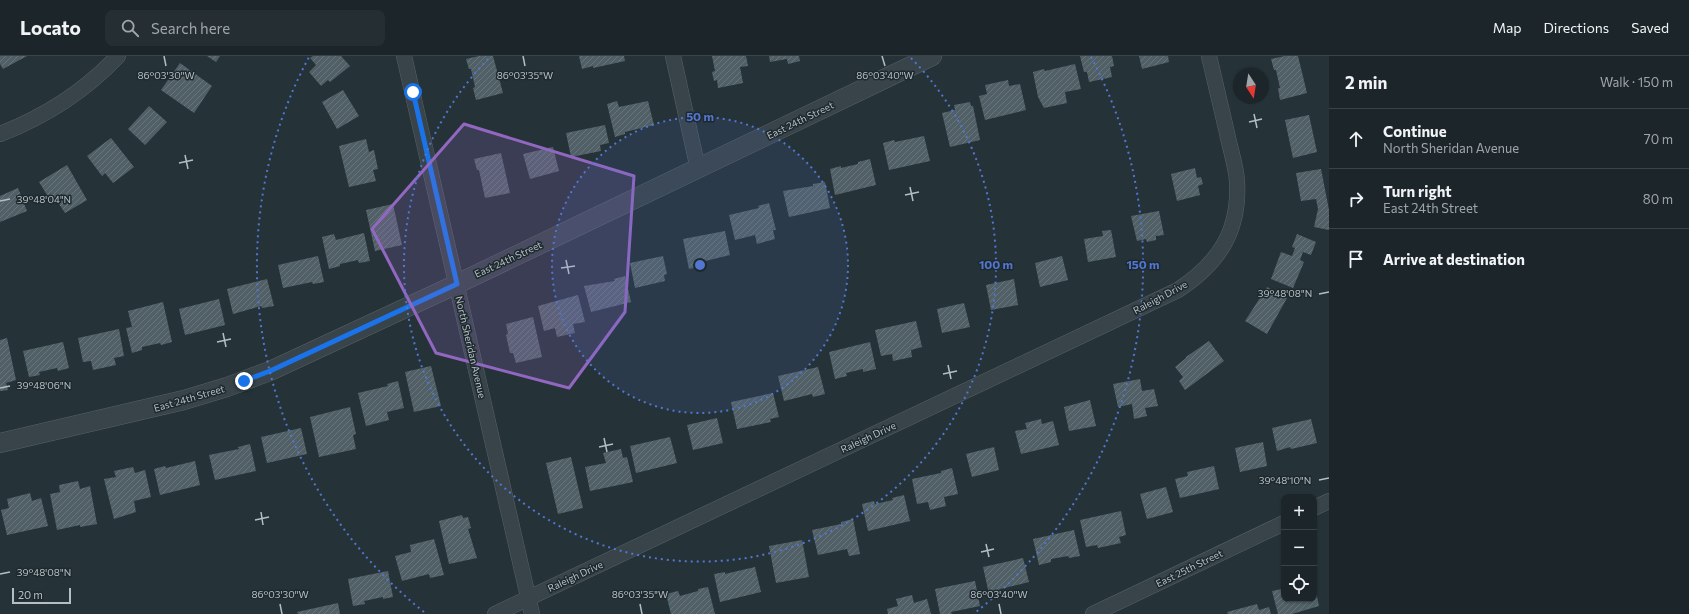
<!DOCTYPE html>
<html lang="en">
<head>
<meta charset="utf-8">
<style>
  :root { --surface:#1c262a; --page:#252e32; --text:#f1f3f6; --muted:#a0a5a8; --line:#3a4347 }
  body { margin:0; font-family:Commissioner,sans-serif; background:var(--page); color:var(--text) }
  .controls { position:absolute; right:12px; bottom:12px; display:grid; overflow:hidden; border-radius:8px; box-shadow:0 1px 3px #0004 }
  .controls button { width:36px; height:36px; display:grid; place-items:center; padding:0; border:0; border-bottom:1px solid var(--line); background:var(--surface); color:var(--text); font:20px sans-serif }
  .compass { position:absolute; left:1233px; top:12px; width:36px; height:36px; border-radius:50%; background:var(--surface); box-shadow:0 1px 3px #0004; rotate:168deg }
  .scale { position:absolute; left:12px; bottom:10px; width:59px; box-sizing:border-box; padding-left:4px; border:2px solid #b4bfc5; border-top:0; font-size:11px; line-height:14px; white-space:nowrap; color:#b4bfc5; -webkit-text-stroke:3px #1e292e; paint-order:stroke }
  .stop { position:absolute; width:12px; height:12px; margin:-9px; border:3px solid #1a73e8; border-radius:50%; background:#fff }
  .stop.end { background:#1a73e8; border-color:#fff; box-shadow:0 1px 4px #0008 }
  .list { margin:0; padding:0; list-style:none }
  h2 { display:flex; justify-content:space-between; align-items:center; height:52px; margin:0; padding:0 16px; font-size:17px }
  h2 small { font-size:13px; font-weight:400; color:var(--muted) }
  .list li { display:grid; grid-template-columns:26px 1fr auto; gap:12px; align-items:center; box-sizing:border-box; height:60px; padding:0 16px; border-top:1px solid var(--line) }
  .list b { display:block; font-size:15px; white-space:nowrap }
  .list p { margin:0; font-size:13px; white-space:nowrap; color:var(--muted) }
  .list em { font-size:13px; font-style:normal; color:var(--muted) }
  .icon { flex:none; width:22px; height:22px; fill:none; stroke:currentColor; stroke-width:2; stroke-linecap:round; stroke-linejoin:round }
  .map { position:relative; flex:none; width:1329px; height:558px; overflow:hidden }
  header { display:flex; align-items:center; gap:24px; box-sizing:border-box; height:56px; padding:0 20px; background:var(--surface); border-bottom:1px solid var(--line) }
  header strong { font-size:19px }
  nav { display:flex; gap:22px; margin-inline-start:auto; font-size:14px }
  .search { width:280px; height:36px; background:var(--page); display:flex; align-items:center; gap:10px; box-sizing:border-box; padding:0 14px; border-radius:8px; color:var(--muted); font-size:15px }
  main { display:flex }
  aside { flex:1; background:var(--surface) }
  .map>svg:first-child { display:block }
</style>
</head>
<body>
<header>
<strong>Locato</strong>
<div class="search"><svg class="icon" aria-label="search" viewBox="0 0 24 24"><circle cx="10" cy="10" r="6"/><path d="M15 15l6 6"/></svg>Search here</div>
<nav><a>Map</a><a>Directions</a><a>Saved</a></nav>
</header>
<main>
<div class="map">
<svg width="1329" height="558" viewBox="0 0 1329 558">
  <defs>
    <pattern id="building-hatch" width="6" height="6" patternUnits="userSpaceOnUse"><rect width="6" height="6" fill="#516067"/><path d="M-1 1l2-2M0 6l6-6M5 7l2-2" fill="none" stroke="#68757b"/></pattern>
  </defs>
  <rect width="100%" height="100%" fill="#253338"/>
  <path fill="url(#building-hatch)" d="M0,0H27L3,13L0,8Z
    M207,0H220L216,6Z
    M313,0H341L350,10L330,26L328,24L321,30L309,16L316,9L310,2Z
    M479,0H493L503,37L476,44L473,32L475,31L471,13H469L466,3Z
    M579,0H624L625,5L593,12V10L582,13Z
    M712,0H746L748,10L740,11L743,27L718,32L717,24L714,25L712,16L715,15Z
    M769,0H799L800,5L788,8L787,3L770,6Z
    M1080,0H1112L1114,10L1110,11L1112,21L1089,26L1087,16H1084Z
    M1139,0H1168L1169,6L1142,13Z
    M1285,0H1298L1307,37L1280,44L1278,32H1280L1276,14H1274L1271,3Z
    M180,7L212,30L194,57L161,34Z
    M1075,8L1081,33L1065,36L1067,47L1044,52L1038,41L1033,16L1044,13L1045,15Z
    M1008,24L1009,30L1020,28L1026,54L985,64L979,40L987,38L985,29Z
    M343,34L359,60L337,73L322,46Z
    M617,45L619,51L648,45L654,69L625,76V78L615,81L607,48Z
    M970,46L971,50H973L980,84L950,91L942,57L955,54L954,49Z
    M149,50L167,66L145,89L128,73Z
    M1309,59L1317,96L1293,102L1285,64Z
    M605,69L609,87L600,89L601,95L571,101L566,77Z
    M924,80L930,105L889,114L883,87L894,84L895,86Z
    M111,82L134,111L113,127L105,117L102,120L87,100Z
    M366,83L369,96L374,94L378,113L373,114L376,125L349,131L339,90Z
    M553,91L559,115L530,123L523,98Z
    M501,97L510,137L485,142L479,114H477L474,103Z
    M870,103L876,129L835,139L830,113L841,110V112L858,108V106Z
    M67,109L87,144L65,157L57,145L52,147L39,126Z
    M1195,112L1197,122L1201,121L1203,128L1198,130L1200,139L1177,145L1171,118Z
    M1321,113L1329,154V174L1314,171L1318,153L1316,143L1301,145L1296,117Z
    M825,126L830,152L789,161L783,135L813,130V128Z
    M18,132L27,155L0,166V140Z
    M769,147L776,174H773L775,183L757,188L755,179L735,184L729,159L759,152L758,150Z
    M393,148L402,189L375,195L366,154Z
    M1159,155L1164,179L1156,180V184L1147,186L1146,183L1137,185L1131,160Z
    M1111,174L1116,201L1088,206L1084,183L1103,180L1102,175Z
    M725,175L730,199L701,206L703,210L689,213L683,183Z
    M364,177L370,205L359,207L358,204L340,208V210L329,213L322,181L334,178L336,184Z
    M1297,178L1316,186L1311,199L1303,196L1300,204L1304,206L1293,232L1271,223L1281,196L1292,200L1295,192L1292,191Z
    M318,200L324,226L313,228L312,226L283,232L278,209Z
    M663,200L667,218L664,219L665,225L635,232L630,207Z
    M1062,200L1068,224L1040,231L1035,207Z
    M625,220L631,246L591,256L584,230L615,225L614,223Z
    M267,223L274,250L262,252L261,250L233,258L227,233Z
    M1014,223L1018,249L991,254L986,229Z
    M1267,231L1287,242L1267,278L1245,265Z
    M578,239L585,266L573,268L575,277L557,281L555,272L544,275L538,250Z
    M219,243L225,269L185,279L179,253Z
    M163,246L172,286L161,289L160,287L142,291V294L132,297L126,272L132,271L128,255Z
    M964,247L970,271L942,277L937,253Z
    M533,261L542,301L516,307L513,297H510L506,279L508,278L506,268Z
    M916,265L922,291L911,294L912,301L893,305L892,298L881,300L875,274Z
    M119,273L124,300L114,302L116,309L93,314L91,305L83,306L78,282Z
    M7,282L16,324L6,327L8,334L0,335V284Z
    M1209,285L1224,305L1185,334L1179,325L1183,321L1175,311L1186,302V301Z
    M63,286L69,312L58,315L57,312L39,316L40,319L29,321L23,295Z
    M870,286L876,313L863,316V313L846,317L847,320L835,323L829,296Z
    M431,310L441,350L414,356L405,316Z
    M818,311L825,338L813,341L812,338L784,345L778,320Z
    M1140,323L1142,335L1154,333L1158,350L1145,352L1147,360L1134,363L1132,348L1118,351L1113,328Z
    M398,325L404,352L387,356L389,364L366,370L358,337L388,330L387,328Z
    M773,337L779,361L770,363L771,366L737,373L731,346Z
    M1090,344L1096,370L1069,375L1064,351Z
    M350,351L356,378L353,379L356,393L319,401L310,361Z
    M717,362L723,387L693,394L687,369Z
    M1041,363L1042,368L1053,365L1059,389L1021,398L1015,375L1027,373L1025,367Z
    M1311,363L1317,387L1291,393L1290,391L1277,395L1272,372Z
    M301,372L307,398L267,407L261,381Z
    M670,381L677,407L636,417L630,390Z
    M1263,386L1267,410L1240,416L1235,392Z
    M250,388L256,415L215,424L209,399L239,393L238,391Z
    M994,391L999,414L972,421L966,398Z
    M621,393L623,402L627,401L633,426L590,435L585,411L606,407L603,397Z
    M571,401L583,452L558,458L546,407Z
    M195,405L200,429L160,439L154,413L165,410L166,412Z
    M1214,410L1219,433L1180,442L1175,423L1188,420L1187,416Z
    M133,411L135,417L145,414L151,441L134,445L136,456L114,463L104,423L116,421L114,415Z
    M952,412L958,438L944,441L946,450L930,454L928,446L917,448L912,423L941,417V415Z
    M78,425L80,433L90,430L97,468L80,471V469L57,474L50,438L60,436L59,429Z
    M1166,431L1173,456L1147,463L1140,438Z
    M30,437L32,445L41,442L48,470L7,479L1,454L9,452L7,443Z
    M904,439L910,465L868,475L862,448L874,445L875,448L893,444L892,442Z
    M1121,455L1126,479L1119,481L1121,487L1098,492L1097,489L1086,491L1080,464Z
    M462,459L463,462L468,461L471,472L468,473L477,502L449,508L439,465Z
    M853,463L860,498L849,500L847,493L818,499L812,474L841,468V466Z
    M1074,474L1080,500L1069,502L1068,500L1051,503V506L1039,509L1033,483Z
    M434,483L444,519L430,522L429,518L402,525L395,500L411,496L410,489Z
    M802,484L809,521L776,527L769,490Z
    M1023,502L1029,526L1000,533L1001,535L989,538L983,511Z
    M755,511L761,536L720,546L714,518L725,516V518Z
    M388,515L393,541L383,543V541L364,545L365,548L353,550L348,523Z
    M975,525L980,550L951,556L952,558H940L935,533Z
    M1284,525V543H1314L1315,531L1319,550L1292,558H1278L1272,535L1282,533L1281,526Z
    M708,531L715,558H671L666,538L678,535L680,540L698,535V533Z
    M912,539L914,547L927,543L931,558H888L887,553L898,550L896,543Z
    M338,547L340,558H298L297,556Z
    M1257,548L1259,554L1269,551L1271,558H1228L1227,556Z"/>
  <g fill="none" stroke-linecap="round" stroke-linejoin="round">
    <g stroke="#576267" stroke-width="16">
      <path id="minor" d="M404,0L532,558
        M673,0L698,113
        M0,78C44,61 85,35 118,0
        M1314,452L1329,445
        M495,558L1178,234C1219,207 1240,175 1237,125C1236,109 1230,93 1227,77C1221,52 1215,26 1209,0
        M1093,558L1284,467"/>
    </g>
    <g stroke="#576267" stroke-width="20">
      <path id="tertiary" d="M0,387L184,344L227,331L270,315L457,228L932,0"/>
    </g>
    <use href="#minor" stroke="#384449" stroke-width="15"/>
    <use href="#tertiary" stroke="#384449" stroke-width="19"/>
  </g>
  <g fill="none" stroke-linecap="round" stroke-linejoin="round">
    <path stroke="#1a73e8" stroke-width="5" d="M244,325L270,315L457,228L413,36"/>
  </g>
  <path fill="#9267c1" fill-opacity="0.2" stroke="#9267c1" stroke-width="3" stroke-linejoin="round" d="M464,68L634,120L625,256L569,332L436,297L372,173Z"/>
  <path fill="none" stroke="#b4bfc5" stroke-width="1.5" d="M164,0L166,10M523,0L525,10M882,0L885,10M1254,58L1257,72M1249,66L1262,63M185,99L188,113M179,107L193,104M910,131L913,145M905,139L919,136M0,145L10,143M566,204L569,218M561,212L575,210M1319,238L1329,236M223,277L226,291M217,286L231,283M948,309L951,323M943,318L957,315M0,332L10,330M604,382L607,396M599,391L613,388M1319,424L1329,422M261,456L263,469M255,464L269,461M986,488L989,501M981,496L994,493M0,518L10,516M280,548L282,558M640,548L642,558M999,548L1001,558"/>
  <circle cx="700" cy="209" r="148" fill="#5276d1" fill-opacity=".12"/>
  <g fill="none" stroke="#5276d1" stroke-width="2" stroke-dasharray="2 4">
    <circle cx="700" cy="209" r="148"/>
    <path d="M911 2A296 296 0 1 1 489 2"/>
    <path d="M424 556A443 443 0 0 1 309 1M1091 1A443 443 0 0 1 976 556"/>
  </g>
  <g text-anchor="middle" stroke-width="3" stroke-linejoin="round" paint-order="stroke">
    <g font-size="10" fill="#b4bfc5" stroke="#1e292e">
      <text transform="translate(800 64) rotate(-26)" y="4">East 24th Street</text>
      <text transform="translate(508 203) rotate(-25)" y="4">East 24th Street</text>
      <text transform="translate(1160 241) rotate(-28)" y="4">Raleigh Drive</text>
      <text transform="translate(471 291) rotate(77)" y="4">North Sheridan Avenue</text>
      <text transform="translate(189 342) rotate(-16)" y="4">East 24th Street</text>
      <text transform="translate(868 381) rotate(-25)" y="4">Raleigh Drive</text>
      <text transform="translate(1189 512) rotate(-26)" y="4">East 25th Street</text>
      <text transform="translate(575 520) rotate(-25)" y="4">Raleigh Drive</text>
    </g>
  </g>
  <g font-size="10" text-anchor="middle" fill="#b4bfc5" stroke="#1e292e" stroke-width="3" stroke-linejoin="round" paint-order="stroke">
    <text x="166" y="23">86°03'30"W</text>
    <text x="525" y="23">86°03'35"W</text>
    <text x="885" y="23">86°03'40"W</text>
    <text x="44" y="147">39°48'04"N</text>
    <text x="1285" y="241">39°48'08"N</text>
    <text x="44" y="333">39°48'06"N</text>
    <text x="1285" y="428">39°48'10"N</text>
    <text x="44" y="520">39°48'08"N</text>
    <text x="280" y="542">86°03'30"W</text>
    <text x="640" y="542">86°03'35"W</text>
    <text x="999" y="542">86°03'40"W</text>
  </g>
  <circle cx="700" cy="209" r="6" fill="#5276d1" stroke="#1e292e" stroke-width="2"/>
  <g font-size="12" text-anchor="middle" font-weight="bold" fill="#5276d1" stroke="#1e292e" stroke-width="3" stroke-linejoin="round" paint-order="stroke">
    <text x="700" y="65">50 m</text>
    <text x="996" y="213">100 m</text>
    <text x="1143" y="213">150 m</text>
  </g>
</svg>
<div class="controls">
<button>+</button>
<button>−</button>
<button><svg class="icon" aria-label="locate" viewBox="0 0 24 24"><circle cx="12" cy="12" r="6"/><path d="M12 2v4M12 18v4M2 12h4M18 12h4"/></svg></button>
</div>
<svg class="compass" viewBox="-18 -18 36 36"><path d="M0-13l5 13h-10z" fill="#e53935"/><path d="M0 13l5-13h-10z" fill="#a0a5a8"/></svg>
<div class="scale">20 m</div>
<div class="stop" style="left:413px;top:36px"></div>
<div class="stop end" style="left:244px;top:325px"></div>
</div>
<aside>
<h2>2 min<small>Walk · 150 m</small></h2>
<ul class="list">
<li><svg class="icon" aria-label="ahead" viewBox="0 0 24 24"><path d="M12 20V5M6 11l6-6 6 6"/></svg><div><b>Continue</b><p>North Sheridan Avenue</p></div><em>70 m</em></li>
<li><svg class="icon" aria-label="right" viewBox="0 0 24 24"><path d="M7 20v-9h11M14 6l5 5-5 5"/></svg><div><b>Turn right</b><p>East 24th Street</p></div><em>80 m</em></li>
<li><svg class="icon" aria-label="arrive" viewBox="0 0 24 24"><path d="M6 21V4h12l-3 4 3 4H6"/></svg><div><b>Arrive at destination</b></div></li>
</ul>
</aside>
</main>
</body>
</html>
